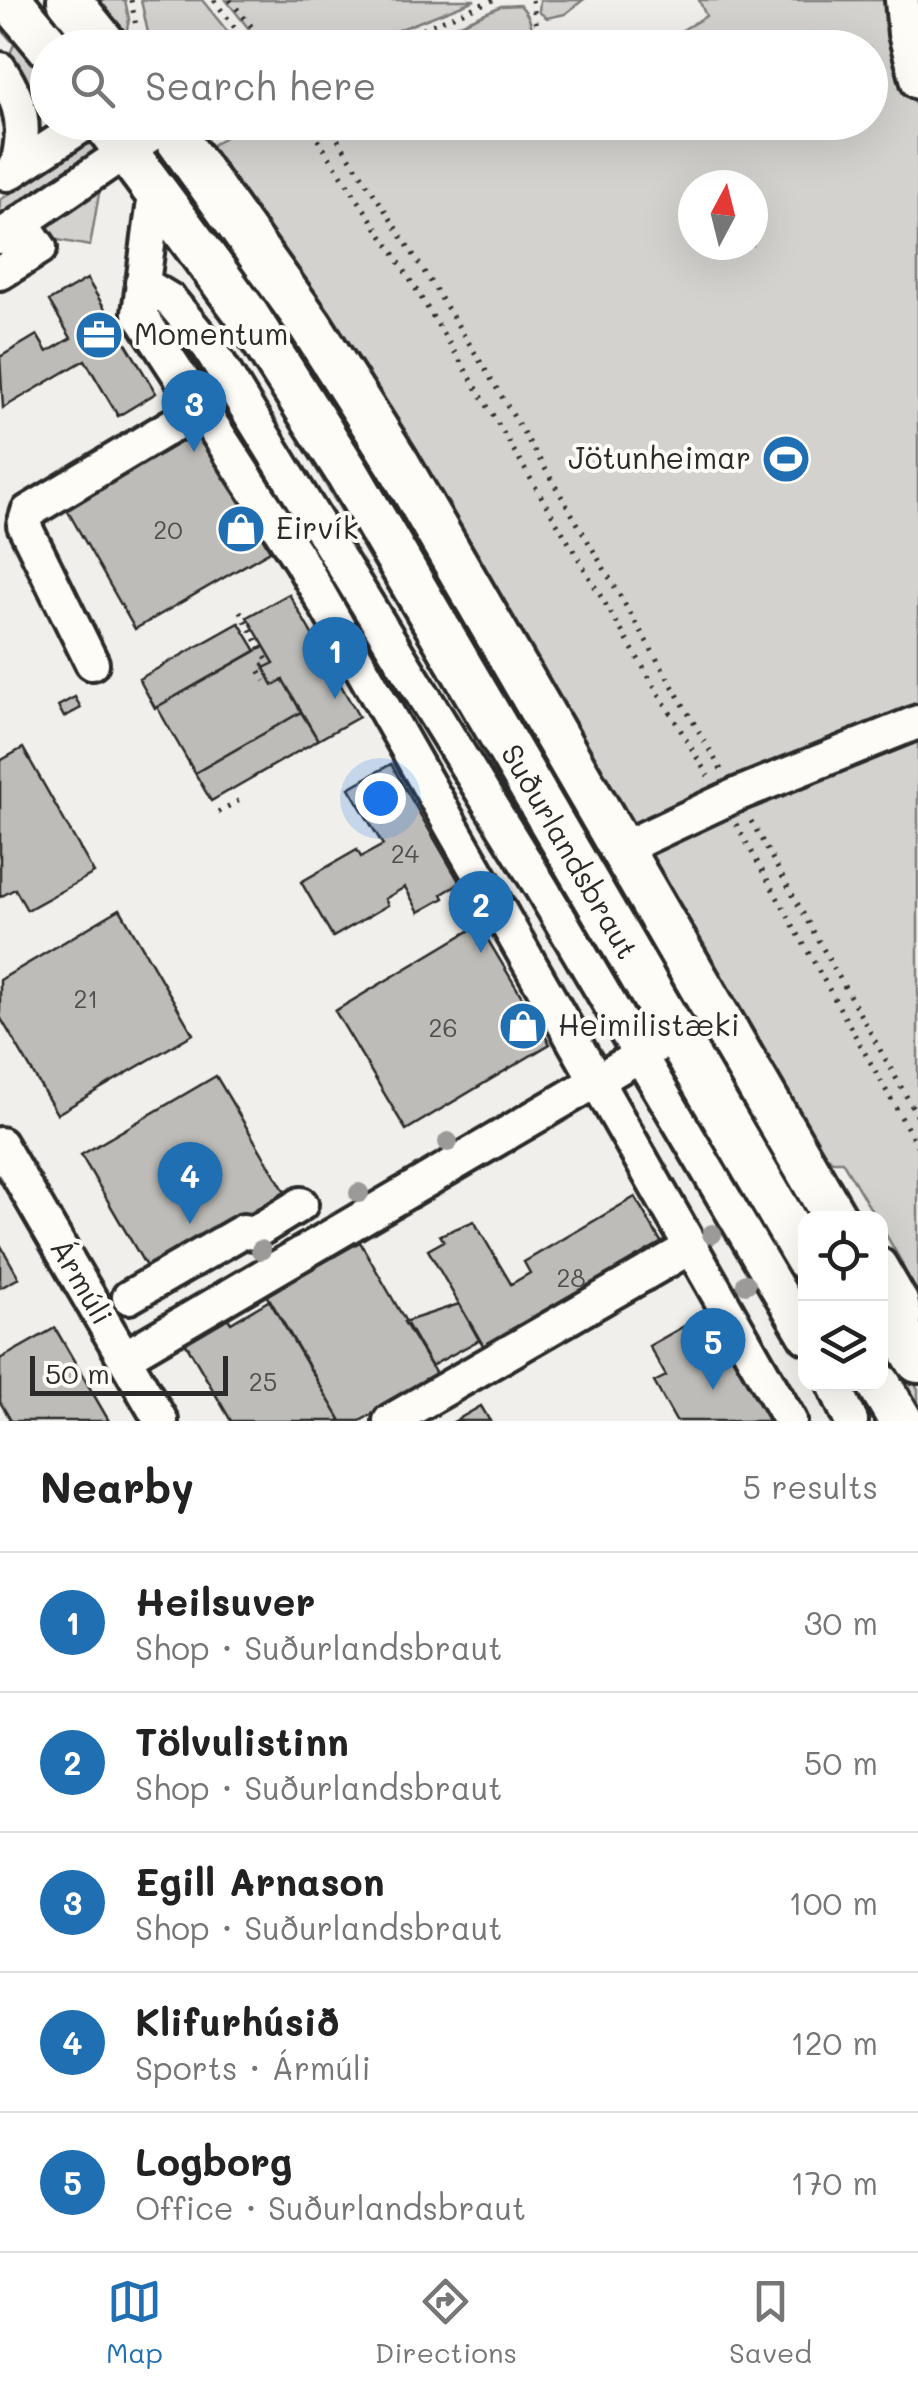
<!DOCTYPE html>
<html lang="en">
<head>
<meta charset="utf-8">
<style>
  :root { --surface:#fff; --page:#f6f6f6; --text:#222; --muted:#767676; --line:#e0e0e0; --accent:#1f6fb2 }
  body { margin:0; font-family:Mali,sans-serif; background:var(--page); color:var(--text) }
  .controls { position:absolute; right:30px; bottom:30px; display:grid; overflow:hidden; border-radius:20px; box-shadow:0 10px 40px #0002 }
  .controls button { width:90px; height:90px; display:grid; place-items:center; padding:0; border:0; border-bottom:2px solid var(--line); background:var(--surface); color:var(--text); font:50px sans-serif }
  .compass { position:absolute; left:678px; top:170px; width:90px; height:90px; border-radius:50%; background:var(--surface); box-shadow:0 10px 40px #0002; rotate:7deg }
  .scale { position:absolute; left:30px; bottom:25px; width:198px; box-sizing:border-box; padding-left:10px; border:5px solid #2b2b2b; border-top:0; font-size:28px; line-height:35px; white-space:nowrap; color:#2b2b2b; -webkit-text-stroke:8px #fdfcf7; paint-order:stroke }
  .you { position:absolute; left:380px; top:798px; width:35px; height:35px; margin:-25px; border:8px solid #fff; border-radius:50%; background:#1a73e8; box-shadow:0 0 0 15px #1a73e833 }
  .badge { display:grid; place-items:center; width:65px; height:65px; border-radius:50%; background:var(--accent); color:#fff; font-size:32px; font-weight:700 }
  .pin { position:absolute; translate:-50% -82px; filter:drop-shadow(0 2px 5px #0008) }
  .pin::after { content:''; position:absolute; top:52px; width:35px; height:30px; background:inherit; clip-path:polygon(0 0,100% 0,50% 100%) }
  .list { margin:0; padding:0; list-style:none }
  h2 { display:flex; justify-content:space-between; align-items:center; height:130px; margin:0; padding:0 40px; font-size:42px }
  h2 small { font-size:32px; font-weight:400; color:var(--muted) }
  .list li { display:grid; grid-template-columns:65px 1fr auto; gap:30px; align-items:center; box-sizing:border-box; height:140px; padding:0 40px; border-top:2px solid var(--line) }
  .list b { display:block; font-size:38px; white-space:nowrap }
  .list p { margin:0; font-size:32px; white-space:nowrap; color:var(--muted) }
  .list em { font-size:32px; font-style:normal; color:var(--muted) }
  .icon { flex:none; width:55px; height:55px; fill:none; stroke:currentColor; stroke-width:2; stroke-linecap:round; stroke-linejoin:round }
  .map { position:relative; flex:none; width:918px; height:1421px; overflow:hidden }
  .search { position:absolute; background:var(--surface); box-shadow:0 10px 40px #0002; left:30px; right:30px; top:30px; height:110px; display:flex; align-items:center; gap:25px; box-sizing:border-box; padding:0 35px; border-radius:55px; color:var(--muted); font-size:38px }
  .sheet { height:830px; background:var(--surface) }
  nav { display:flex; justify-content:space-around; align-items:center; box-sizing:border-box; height:140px; border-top:2px solid var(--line); background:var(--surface); font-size:28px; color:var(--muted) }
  nav a { display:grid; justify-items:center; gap:5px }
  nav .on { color:var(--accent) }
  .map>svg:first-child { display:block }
</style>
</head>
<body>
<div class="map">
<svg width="918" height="1421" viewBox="0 0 918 1421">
  <rect width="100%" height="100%" fill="#f0efeb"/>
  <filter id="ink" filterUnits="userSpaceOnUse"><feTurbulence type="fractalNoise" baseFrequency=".01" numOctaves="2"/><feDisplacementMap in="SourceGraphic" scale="20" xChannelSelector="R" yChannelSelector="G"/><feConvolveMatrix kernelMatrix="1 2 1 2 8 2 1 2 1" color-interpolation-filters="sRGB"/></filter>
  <g filter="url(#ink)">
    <path fill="#d3d2cf" stroke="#7f7e7d" stroke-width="2.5" fill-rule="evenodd" d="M91,0H125L129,19L125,40Z
      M141,0H202L240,47H151Z
      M226,0H475L355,47L264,48Z
      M540,0H583L565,14L547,18L539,12Z
      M699,0H887L893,52L918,111V1309L901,1261L881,1226L880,1218H876L842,1161H832L799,1124L348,353L253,209L206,149L249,122H870V48L654,47L706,16ZM693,185H753V245H693Z
      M520,5C534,19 530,33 540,47H409L501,6Z
      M0,10L47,68V96L34,106L8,59L14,44L0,28Z
      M98,137L104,146L96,154L0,219V200Z
      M169,169L285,335L347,410L699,1013L675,1007L163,174Z
      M100,188L90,246L47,238L44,226Z
      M292,428L317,451L638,1003L637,1010Z
      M664,1074H673L693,1092L805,1287V1307Z
      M880,1326L918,1389V1421L881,1361Z"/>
    <path fill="#bdbcb8" stroke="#2b2b2b" stroke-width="2.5" d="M87,279L156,393L118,416L85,360L3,408L0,357L37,335L47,352L71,338L49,301Z
      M201,431L270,551L135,629L66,508Z
      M289,594L359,717L318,740L283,680L273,685L264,668L274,663L247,617Z
      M239,623L256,651L155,708L139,679Z
      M264,646L274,663L264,668L273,685L283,680L301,712L195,773L157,707Z
      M75,697L81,708L64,717L58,706Z
      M301,712L318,740L211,801L195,773Z
      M23,748L94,873L27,910L15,889L0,897V761Z
      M391,764L460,883L442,894L444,898L419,912L405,887L385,899L388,905L333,937L301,882L357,850L361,857L383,845L349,788Z
      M120,909L193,1034L57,1114L0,1017V980Z
      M479,925L550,1044L406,1130L335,1011Z
      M216,1076L290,1200L154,1280L81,1155Z
      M635,1197L667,1252L558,1315L553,1307L533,1319L537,1327L487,1352L428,1250L444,1241L440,1235L474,1221L511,1284L530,1273L524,1262Z
      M360,1242L437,1376L360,1421H341L266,1295Z
      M0,1244L19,1278L0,1288Z
      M270,1300L341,1421H231L185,1342L227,1317L231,1323Z
      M459,1304L479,1340L431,1366L404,1322Z
      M709,1312L771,1421H676L654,1382L666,1376L649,1346Z
      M55,1328L109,1421H7L10,1419L0,1402V1359Z
      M481,1406L490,1421H455Z"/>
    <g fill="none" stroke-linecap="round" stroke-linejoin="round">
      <g stroke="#2b2b2b" stroke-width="40">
        <path id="minor" d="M902,0L905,34L918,82
          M0,69C23,105 27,128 16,169
          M8,174L88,122
          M155,193L139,313L301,562L790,1421
          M0,237L166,124
          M0,273L40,248L22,222
          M142,283L170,300L209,347L542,889L806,1337
          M92,663L24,525L28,512L201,408
          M621,849L736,795L918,722
          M0,1144L161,1421
          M880,1265L901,1301L905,1318
          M129,1297L243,1231L254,1233L301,1204
          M125,1357L656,1046
          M834,1384L851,1421
          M390,1421L691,1247"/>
      </g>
      <g stroke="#2b2b2b" stroke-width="50">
        <path id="major" d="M10,0L50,48
          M69,0L108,48
          M104,122L245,312L347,472L806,1258
          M165,122L310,325L397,462L835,1218
          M880,1297L918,1361
          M879,1384L901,1421"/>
      </g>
      <path stroke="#2b2b2b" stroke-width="5" stroke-dasharray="2.5 8" stroke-linecap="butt" d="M131,0L137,31
        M214,0L250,48
        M230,0L269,48
        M532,0L541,48
        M374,48L493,0
        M306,122L393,252L473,382L708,776
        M326,122C469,332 595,553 723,773
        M213,131L227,122
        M240,611L268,662L258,668L265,681
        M218,812L240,800
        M751,821L918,1117
        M736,824L918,1147"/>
      <use href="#minor" stroke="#fdfcf7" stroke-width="32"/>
      <use href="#major" stroke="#fdfcf7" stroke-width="42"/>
    </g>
    <g fill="#9b9a98">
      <circle cx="448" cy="1142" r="10"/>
      <circle cx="359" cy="1193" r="10"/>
      <circle cx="712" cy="1234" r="10"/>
      <circle cx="261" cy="1250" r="10"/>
      <circle cx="746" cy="1284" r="10"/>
    </g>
  </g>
  <defs>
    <g id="office-disc" transform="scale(2.5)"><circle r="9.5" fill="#1f6fb2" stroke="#fdfcf7"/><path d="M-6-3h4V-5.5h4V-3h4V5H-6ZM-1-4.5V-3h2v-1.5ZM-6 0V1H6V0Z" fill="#fff"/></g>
    <g id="stadium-disc" transform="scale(2.5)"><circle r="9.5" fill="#1f6fb2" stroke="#fdfcf7"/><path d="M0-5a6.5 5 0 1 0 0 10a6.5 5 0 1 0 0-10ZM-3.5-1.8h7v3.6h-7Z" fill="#fff"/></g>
    <g id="shop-disc" transform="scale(2.5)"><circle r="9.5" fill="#1f6fb2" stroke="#fdfcf7"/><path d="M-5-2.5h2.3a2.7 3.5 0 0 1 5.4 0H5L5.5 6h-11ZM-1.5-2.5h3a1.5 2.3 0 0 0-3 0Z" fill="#fff"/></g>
  </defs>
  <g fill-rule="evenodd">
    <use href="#office-disc" x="99" y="335"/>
    <use href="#stadium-disc" x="786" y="459"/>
    <use href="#shop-disc" x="241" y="529"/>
    <use href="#shop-disc" x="523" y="1026"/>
  </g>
  <g text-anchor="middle" stroke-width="8" stroke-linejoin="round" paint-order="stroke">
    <g font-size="25" fill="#504f4e">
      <text x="168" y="539">20</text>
      <text x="405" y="863">24</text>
      <text x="86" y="1008">21</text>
      <text x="443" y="1037">26</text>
      <text x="571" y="1287">28</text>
      <text x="263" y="1391">25</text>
    </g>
    <g font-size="30" fill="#2b2b2b" stroke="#fdfcf7" text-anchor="start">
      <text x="134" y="345">Momentum</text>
      <text x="751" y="469" text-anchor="end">Jötunheimar</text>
      <text x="276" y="539">Eirvík</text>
      <text x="558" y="1036">Heimilistæki</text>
    </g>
    <g font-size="30" fill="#2b2b2b" stroke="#fdfcf7">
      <text transform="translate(569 852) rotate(60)" y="10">Suðurlandsbraut</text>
      <text transform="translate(81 1282) rotate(60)" y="10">Ármúli</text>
    </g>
  </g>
</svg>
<div class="controls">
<button><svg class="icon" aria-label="locate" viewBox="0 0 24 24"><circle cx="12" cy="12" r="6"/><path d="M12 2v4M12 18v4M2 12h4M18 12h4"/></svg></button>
<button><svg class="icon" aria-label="layers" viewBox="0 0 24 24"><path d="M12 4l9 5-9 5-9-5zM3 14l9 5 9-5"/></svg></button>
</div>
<svg class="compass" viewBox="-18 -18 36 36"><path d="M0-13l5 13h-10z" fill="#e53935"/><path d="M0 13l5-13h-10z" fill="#767676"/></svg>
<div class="scale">50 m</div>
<div class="you"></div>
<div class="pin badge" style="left:335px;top:699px">1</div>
<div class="pin badge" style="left:481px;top:953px">2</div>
<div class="pin badge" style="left:194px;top:452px">3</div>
<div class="pin badge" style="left:190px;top:1224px">4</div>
<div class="pin badge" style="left:713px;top:1390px">5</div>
<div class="search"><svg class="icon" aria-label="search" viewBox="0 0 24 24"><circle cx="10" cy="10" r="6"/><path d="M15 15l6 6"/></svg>Search here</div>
</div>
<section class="sheet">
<h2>Nearby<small>5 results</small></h2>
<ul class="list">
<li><span class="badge">1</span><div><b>Heilsuver</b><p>Shop · Suðurlandsbraut</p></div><em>30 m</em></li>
<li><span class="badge">2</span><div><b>Tölvulistinn</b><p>Shop · Suðurlandsbraut</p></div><em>50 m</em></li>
<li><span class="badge">3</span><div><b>Egill Arnason</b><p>Shop · Suðurlandsbraut</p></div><em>100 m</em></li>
<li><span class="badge">4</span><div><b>Klifurhúsið</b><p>Sports · Ármúli</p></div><em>120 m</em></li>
<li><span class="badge">5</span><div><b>Logborg</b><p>Office · Suðurlandsbraut</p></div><em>170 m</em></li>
</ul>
</section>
<nav>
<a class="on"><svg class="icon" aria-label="map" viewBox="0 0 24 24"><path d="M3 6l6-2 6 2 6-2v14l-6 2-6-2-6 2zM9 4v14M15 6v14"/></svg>Map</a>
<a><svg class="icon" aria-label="directions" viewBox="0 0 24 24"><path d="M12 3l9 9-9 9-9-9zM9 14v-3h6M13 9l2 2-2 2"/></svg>Directions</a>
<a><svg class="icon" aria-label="saved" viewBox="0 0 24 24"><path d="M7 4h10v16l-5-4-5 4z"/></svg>Saved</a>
</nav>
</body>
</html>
